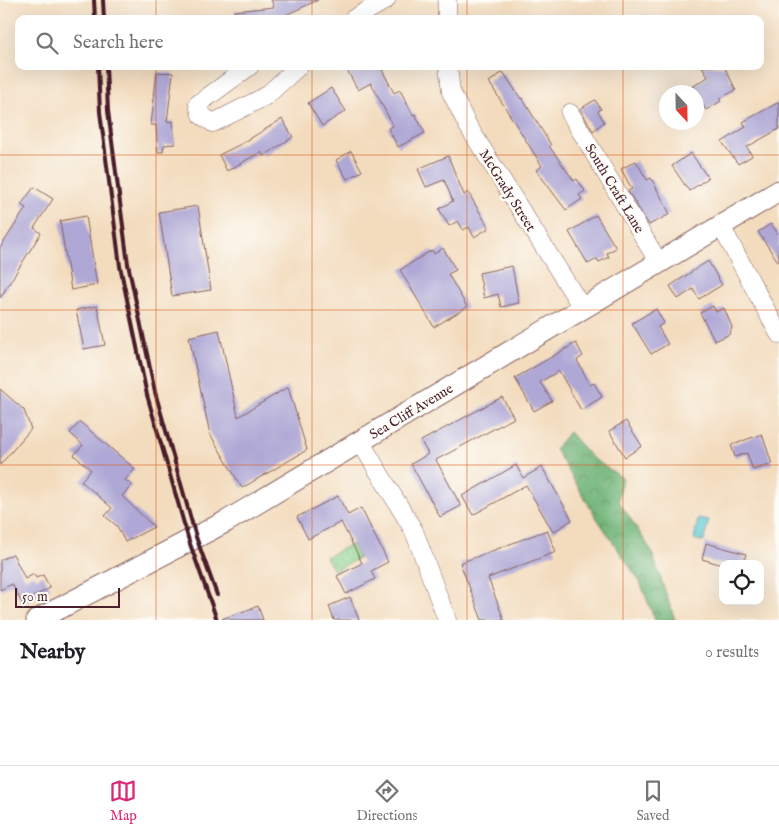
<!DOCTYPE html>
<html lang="en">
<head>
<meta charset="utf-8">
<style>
  :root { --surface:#fff; --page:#f2f2f2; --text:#202124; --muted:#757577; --line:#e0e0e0; --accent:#db2777 }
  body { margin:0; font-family:"IM FELL English",serif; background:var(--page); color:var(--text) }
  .controls { position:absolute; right:15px; bottom:15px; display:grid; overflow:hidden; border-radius:10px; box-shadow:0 5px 20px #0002 }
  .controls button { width:45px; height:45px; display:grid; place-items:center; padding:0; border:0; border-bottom:1px solid var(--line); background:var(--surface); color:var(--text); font:25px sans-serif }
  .compass { position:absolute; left:659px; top:85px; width:45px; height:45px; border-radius:50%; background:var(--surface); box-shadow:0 5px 20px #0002; rotate:158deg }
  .scale { position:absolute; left:15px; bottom:12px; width:105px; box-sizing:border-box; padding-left:5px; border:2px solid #4a1f2b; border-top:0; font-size:14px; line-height:18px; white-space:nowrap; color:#4a1f2b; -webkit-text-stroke:4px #fdfcf7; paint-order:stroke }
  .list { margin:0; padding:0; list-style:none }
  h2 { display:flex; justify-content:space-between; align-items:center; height:65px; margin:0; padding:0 20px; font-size:21px }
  h2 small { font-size:16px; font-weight:400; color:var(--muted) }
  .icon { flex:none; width:28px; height:28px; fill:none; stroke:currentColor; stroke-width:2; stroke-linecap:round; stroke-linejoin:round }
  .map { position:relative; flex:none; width:779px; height:620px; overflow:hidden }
  .search { position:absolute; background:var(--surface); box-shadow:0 5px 20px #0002; left:15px; right:15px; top:15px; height:55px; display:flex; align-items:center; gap:12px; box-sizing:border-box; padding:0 18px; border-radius:10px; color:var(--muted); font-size:19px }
  .sheet { height:145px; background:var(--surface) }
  nav { display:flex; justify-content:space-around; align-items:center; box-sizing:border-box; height:70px; border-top:1px solid var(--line); background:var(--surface); font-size:14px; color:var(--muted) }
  nav a { display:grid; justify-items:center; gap:2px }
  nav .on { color:var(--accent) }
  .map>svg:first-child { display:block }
</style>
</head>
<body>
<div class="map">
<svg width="779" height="620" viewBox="0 0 779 620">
  <defs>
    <pattern id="forest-crowns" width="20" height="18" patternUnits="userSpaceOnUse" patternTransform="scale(1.25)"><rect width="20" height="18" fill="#72b579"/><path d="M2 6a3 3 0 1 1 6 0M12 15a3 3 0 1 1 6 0" fill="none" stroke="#609363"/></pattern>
    <pattern id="park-dots" width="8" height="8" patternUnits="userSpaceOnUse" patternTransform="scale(1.25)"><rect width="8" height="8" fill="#8dd38e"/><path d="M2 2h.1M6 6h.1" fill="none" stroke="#7bb57b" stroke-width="1.8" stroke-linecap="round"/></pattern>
    <pattern id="water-ripples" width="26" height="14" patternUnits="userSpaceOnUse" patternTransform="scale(1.25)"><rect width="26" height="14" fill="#5cc9d1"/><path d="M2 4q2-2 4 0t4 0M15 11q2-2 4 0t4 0" fill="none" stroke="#52acb4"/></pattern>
  </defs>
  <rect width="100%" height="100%" fill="#fdfcf7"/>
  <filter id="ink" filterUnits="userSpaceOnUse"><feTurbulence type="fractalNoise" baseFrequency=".02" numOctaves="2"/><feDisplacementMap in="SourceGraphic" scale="10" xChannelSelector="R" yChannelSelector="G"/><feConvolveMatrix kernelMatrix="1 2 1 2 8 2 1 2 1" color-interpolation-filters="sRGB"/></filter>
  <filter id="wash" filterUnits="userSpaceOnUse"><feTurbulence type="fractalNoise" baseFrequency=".0096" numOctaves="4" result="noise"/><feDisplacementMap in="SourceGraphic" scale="20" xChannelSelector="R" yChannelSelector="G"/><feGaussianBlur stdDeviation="1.12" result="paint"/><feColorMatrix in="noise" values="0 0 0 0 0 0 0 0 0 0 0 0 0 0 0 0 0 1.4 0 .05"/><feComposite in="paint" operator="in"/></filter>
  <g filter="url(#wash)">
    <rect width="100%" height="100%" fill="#f3dcbe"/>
    <path fill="url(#forest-crowns)" stroke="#5e6a52" d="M569,432L592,458L623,478L618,500L651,550L675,620H655L640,582L598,520L555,449Z"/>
    <path fill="url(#park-dots)" stroke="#6c795c" d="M352,544L359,558L334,571L326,557Z"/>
    <path fill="url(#water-ripples)" stroke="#53747e" d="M698,518L709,520L704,542L694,539Z"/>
    <g id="blocks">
      <path fill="#afa8d6" d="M271,0H318L277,19H235L234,11L274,7Z
        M359,66H380L394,93L400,90L413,115L415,114L425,133L398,147L388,128L393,126L371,83L358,90L348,72Z
        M702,66H724L736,90L719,99L721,101L706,110L692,87L708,77Z
        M157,72L173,73L167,122L173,121L175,144L164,145L163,152H158L156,125H151Z
        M503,72L521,99L522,98L551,145L549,146L574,181L577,179L585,191L579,195L582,199L566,210L536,170L542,166L489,82Z
        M331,88L346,111L322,126L308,103Z
        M595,100L601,109L598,111L604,122L593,131L580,109Z
        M779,102V129L747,147L752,156L738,164L722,142L746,127L743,122Z
        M282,119L293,137L264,156L261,152L227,171L219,155L243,143Z
        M351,151L362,171L347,179L336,160Z
        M691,153L708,178L689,191L672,166Z
        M448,156L464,195L468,192L489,228L474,237L469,227L463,230L458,221L449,226L439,209L453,201L444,180L426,187L418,169Z
        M636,161L647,180L651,178L670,214L649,225L628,191L632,189L621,169Z
        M34,187L53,199L34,228L41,233L0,298V248L26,208L21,205Z
        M198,206L211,290L172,296L159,212Z
        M596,215L616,248L607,253L609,257L599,262L597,259L588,264L569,232Z
        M86,216L97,285L71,290L60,221Z
        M771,224L779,235V263L758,232Z
        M443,248L456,270L448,274L467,307L434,327L400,270L432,250L434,254Z
        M708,261L722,285L699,299L693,289L678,299L670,286Z
        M512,266L519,303L501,307L498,294L484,298L479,273Z
        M97,306L105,345L84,349L76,310Z
        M713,306L716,312L724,308L732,327L730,334L715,341L700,313Z
        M656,309L664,323L658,327L668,344L651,354L632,323Z
        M219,330L238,417L288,387L307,450L242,488L210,434L189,337Z
        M576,343L583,356L577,360L590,385L594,383L602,397L581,410L559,371L540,382L552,401L534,411L515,378Z
        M0,389L24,410L31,429L0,465Z
        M502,397L514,418L436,460L461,506L440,517L411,464L428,454L421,441Z
        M626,421L642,446L625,457L609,431Z
        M80,422L135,469L125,480L132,485L122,496L154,527L125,542L117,526L105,516L112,508L81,481L91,470L74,455L83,445L70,433Z
        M762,434L772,464L753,470L747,453L735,457L731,445Z
        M516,465L523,478L542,467L572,520L553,532L526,485L473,515L462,496Z
        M338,496L348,515L361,508L388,562L371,571L375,579L346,594L337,576L362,563L341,522L308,539L297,517Z
        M547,530L556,552L488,578L504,620H482L460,563Z
        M706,543L746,554L743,564H719L702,559Z
        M13,554L25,579L34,574L36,578L43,575L50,588L22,603L12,584L0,590V560Z
        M350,597L359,620H334L329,606Z
        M258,606L263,620H222V619Z"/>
    </g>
  </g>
  <g filter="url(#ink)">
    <use href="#blocks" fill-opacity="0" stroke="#85615e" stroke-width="1"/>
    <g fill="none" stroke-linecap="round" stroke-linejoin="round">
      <g stroke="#85615e" stroke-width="19">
        <path id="minor" d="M353,19L386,0
          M447,19V0
          M250,66L198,104L201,115L213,123L266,96L299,66
          M448,66L451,92L468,126L583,309
          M570,113L659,263
          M721,226L779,334
          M360,441L414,531L447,620"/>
      </g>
      <g stroke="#85615e" stroke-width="23">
        <path id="tertiary" d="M37,620L227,521L779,191"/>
      </g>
      <use href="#minor" stroke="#fff" stroke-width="18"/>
      <use href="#tertiary" stroke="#fff" stroke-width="21"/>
      <path stroke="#4a1f2b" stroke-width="4" d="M94,0L95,19
        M103,0L104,19
        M98,66L100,112L120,266L147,395L189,541L217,620
        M106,66L108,111L128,264L155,392L196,537L217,595"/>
    </g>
  </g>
  <path fill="none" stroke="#d8530f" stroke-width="1" stroke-opacity="0.55" d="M156,0V19M312,0V19M467,0V19M623,0V19M156,66V620M312,66V620M467,66V620M623,66V620M0,155H779M0,310H779M0,465H779"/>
  <g text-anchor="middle" stroke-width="5" stroke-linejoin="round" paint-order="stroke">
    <g font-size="14" fill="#4a1f2b" stroke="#fdfcf7">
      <text transform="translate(615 188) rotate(59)" y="5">South Craft Lane</text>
      <text transform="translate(508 190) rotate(58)" y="5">McGrady Street</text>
      <text transform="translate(411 411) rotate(-31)" y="5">Sea Cliff Avenue</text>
    </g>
  </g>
</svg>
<div class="controls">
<button><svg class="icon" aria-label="locate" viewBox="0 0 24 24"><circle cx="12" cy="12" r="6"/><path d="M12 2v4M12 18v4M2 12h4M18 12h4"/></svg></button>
</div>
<svg class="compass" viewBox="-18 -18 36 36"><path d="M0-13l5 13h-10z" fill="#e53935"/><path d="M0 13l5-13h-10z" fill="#757577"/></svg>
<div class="scale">50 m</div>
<div class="search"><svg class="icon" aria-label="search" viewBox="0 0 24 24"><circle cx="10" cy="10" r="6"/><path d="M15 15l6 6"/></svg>Search here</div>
</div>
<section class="sheet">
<h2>Nearby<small>0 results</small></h2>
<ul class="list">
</ul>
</section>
<nav>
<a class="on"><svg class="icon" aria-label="map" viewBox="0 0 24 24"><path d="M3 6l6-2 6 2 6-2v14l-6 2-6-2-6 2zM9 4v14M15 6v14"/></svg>Map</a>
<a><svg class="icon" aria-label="directions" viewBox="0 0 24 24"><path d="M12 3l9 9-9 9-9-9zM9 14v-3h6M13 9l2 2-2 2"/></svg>Directions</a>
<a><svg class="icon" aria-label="saved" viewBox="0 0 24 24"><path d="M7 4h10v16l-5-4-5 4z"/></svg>Saved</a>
</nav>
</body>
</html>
